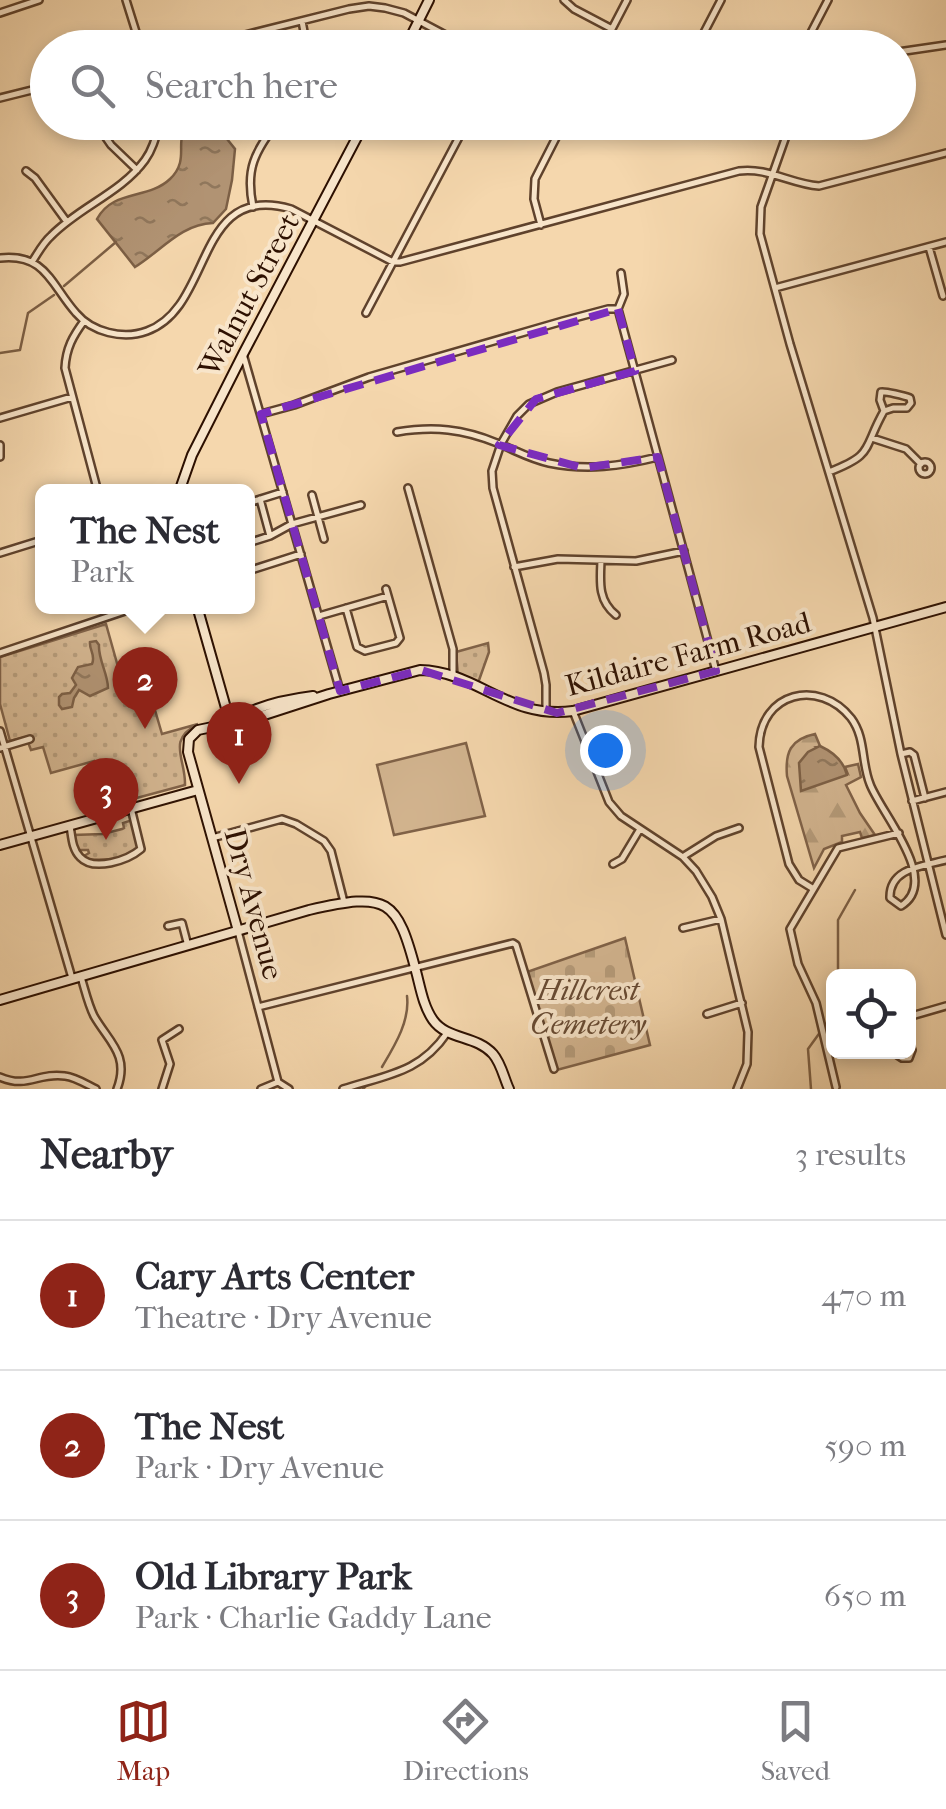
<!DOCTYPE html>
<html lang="en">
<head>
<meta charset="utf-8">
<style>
  :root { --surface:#fff; --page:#f2f2f3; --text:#2b2b33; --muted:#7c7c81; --line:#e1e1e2; --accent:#8f2418 }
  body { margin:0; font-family:"IM FELL French Canon",serif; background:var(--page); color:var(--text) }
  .controls { position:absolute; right:30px; bottom:30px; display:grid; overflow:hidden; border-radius:15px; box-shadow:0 5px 15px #0003 }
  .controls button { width:90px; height:90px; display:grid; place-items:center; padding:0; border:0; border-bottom:2px solid var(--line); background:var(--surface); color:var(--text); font:50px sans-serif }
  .you { position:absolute; left:605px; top:750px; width:35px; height:35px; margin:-25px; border:8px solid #fff; border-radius:50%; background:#1a73e8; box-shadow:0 0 0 15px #1a73e833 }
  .badge { display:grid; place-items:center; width:65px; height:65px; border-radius:50%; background:var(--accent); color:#fff; font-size:32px; font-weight:700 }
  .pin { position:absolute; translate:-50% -82px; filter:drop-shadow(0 2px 5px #0008) }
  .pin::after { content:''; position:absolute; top:52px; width:35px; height:30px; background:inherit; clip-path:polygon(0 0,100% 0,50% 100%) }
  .popup { position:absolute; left:35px; top:484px; width:220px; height:130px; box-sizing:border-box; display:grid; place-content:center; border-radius:15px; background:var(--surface); filter:drop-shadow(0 2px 8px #0005); font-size:32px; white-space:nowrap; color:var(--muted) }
  .popup b { font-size:38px; color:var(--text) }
  .popup::after { content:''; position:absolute; left:50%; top:100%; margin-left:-20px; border:20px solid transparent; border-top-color:var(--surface) }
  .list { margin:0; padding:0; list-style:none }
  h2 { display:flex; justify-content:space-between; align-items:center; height:130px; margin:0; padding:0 40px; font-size:42px }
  h2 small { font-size:32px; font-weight:400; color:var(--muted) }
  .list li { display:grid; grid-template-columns:65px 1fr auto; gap:30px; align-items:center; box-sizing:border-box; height:150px; padding:0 40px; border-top:2px solid var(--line) }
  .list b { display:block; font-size:38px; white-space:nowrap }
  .list p { margin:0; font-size:32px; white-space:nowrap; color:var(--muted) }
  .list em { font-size:32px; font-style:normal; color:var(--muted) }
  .icon { flex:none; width:55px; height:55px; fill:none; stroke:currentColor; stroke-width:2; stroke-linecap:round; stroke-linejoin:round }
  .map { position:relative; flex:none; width:946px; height:1089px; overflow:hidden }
  .search { position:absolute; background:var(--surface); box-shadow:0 5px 15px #0003; left:30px; right:30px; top:30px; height:110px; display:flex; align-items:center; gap:25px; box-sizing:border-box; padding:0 35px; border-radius:55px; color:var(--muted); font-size:38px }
  .sheet { height:580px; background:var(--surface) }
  nav { display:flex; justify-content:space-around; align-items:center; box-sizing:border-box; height:140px; border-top:2px solid var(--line); background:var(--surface); font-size:28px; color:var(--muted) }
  nav a { display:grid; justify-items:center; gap:5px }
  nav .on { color:var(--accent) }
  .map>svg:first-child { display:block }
</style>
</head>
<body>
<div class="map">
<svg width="946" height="1089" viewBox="0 0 946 1089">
  <defs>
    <pattern id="forest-firs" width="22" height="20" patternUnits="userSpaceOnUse" patternTransform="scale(2.5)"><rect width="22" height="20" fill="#d3b590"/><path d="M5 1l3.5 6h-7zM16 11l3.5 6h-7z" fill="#b59b7a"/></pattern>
    <pattern id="cemetery-stones" width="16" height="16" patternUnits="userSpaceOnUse" patternTransform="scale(2.5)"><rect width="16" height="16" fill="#d3b590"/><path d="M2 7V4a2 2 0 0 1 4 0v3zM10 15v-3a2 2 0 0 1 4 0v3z" fill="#b59b7a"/></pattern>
    <pattern id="park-dots" width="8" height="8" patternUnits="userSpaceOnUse" patternTransform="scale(2.5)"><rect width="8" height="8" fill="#d3b590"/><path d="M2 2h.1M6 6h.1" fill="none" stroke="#b59b7a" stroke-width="1.8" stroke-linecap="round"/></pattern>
    <pattern id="water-ripples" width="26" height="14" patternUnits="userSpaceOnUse" patternTransform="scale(2.5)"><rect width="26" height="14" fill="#b19373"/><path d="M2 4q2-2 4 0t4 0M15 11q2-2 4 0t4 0" fill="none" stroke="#90775c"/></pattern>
  </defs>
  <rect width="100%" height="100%" fill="#f5d7ad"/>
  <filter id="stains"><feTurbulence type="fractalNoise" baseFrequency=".002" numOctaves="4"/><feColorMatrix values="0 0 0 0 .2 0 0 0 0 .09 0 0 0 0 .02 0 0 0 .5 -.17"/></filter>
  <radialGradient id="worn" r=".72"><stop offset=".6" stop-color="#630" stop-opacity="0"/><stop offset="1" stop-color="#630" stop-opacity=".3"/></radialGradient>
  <path fill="#d3b590" stroke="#806248" stroke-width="2.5" d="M466,743L485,816L394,835L377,765Z"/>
  <path fill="url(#forest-firs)" stroke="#806248" stroke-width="2.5" d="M815,734L820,746L816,747L847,772L845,767L858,764L861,777L846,785L860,813L875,835L862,838L860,832L842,836V842L824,849L814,868L787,776C785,753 790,739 815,734Z"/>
  <path fill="url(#cemetery-stones)" stroke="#806248" stroke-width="2.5" d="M625,938L650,1045L553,1071L524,973Z"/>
  <path fill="url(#park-dots)" stroke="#806248" stroke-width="2.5" d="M106,624L129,706L152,700L162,734L198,724C166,740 186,759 185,785L107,806L94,761L51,773L43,747L31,750L26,737L10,741L0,704V657Z
    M488,643L489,652L478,683L458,675L456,652Z
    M132,820L139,846L136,852L119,859L87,860L84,856L89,853L88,850H77L73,835L103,834L122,829L124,828L123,823Z"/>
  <path fill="url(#water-ripples)" stroke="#7c5f45" stroke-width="2.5" d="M226,123H244L239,131L230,127L227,139L235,149L232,180L226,209L213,223C181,224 161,251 135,267L97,219C113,189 148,200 170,179C193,157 169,136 193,125L203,129H220Z
    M96,641L99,645C98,659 108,674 108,688L90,696L79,690L74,698L72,707L62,709L59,705V697L62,694L70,693L76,685L72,678L78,667L92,664C96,655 89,650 90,642Z
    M820,746C833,752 844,762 847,775L801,791L799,763L808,752Z"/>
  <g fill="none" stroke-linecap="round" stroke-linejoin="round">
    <path stroke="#7c5f45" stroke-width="2.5" d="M64,286L116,242
      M0,353L20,350L28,313L54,295
      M838,976V920L855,890
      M382,1067C395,1045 410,1021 407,996
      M363,1089L365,1087
      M811,1089L808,1049L834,1013"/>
    <g stroke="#5f422c" stroke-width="10">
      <path id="street" d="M126,0L141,48
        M564,0L574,9L612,29
        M0,13L39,0
        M302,21L307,48
        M207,48L237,37L349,9L369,6L385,8L404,13L470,48
        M602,48L627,0
        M696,48L721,0
        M803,48L828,0
        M898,52L946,45
        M0,98L48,86
        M95,122L111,145L137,170
        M791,122L761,207L760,234L790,344L873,618L901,754L946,935
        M26,171L35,178L67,222
        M253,207C245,168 255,153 277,122
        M541,225L534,199L535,179L564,122
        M929,247L943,296
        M0,258C46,253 51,285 76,313C92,332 123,340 147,331C214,307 194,181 291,209L393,262H400L739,171C767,167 791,184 819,186L946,153
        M32,262C38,253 43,243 51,236C79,207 121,193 145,160C153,149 156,136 160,122
        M621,273L624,294L618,309L716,671
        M775,288L946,242
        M366,313L467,122
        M84,321C73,336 66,348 65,368L98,492
        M243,354L340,691
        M261,414L294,405L369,377L563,321L608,309H618
        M0,418L72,397
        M397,432C434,426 463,429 497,443C515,450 530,459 549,463C587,471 621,466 658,457
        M872,438L906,449L921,464
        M0,445V457
        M919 468a6 6 0 1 1 12 0a6 6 0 1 1-12 0Z
        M829,472C875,454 862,450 884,411L880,400L881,392C885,391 905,396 910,398L911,403L907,408H893L884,411
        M408,488L453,649V676
        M312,495L324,539
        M260,499L270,536
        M248,503L283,492
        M248,543L270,536L292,524L361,505
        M0,553L42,540
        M601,561C600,582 598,601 616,615
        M514,567L558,559L636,561L684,551
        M248,571L301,554
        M346,608L357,647L365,651L396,643L400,638L386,589
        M319,616L388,596
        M0,653L140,606
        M546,710V685L544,673L493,488L492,471L501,444L517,416L529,404L557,392L672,360
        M573,711L609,802L621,816L683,857L696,871L712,897L721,919L748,1032L747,1064L737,1089
        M0,731L72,978
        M0,748L30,739
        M901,754L910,752L914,755L925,798
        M912,801L946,792
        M70,826C72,837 72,849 80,857C94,872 128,860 141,849L131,808
        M212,838L282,819L296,824L324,841L331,851L344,902
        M684,856L716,836L739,828
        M613,864L622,859L640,829
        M812,888L799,880L789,864L759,747C760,692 819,678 851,718C866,738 861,762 870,784C880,812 942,881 901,906L890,898C889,868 923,866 946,860
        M168,926L182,923L188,946
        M683,928L721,919
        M238,931L278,1082
        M81,977C85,990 88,1004 94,1016C109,1042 130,1055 117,1089
        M258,1007L513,943L516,945L554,1069
        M707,1014L742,1003
        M908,1017L946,1006
        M893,1052L902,1058H909L912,1050L908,1039
        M0,1077C28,1089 38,1072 65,1076C75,1077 86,1084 96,1089
        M278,1082L289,1089
        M836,1087L816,1003L798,964L790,929L838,848L899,833
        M162,1089L170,1064L162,1040L179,1029
        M261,1089L278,1082
        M343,1089C386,1075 420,1073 447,1033"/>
    </g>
    <g stroke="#2d1001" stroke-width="12">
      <path id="secondary" d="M405,48L429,0
        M179,492L192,455L243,354L365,122
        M197,606L230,722
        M236,719C257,706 289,699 313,696
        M0,845L198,790
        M238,931L188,752L189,739L198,730L255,718L329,694L420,670C477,671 509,720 573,711L946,607
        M0,1000L309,910C388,892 397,897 417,975C421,991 424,1007 433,1020C447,1040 476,1035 493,1054C501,1063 504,1078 509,1089"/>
    </g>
    <use href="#street" stroke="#f8e5ca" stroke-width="5"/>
    <use href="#secondary" stroke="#f8e5ca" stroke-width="8"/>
  </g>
  <path fill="none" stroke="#7b2cbf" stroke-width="8" stroke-dasharray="20 12" stroke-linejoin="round" d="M618,309L635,371L536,399L499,445L583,468L658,457L716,671L557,713L421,670L340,691L261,414Z"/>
  <g text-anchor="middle" stroke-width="8" stroke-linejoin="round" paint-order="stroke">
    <g font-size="30" fill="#2d1001" stroke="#f8e5ca">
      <text transform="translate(249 295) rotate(-62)" y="10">Walnut Street</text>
      <text transform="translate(688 654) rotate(-15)" y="10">Kildaire Farm Road</text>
      <text transform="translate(254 904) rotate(75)" y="10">Dry Avenue</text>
    </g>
    <g font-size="30" font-style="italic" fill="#674a33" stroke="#f8e5ca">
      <text x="588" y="1000">Hillcrest<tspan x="588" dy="34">Cemetery</tspan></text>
    </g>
  </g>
  <rect width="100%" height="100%" filter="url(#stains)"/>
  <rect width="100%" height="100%" fill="url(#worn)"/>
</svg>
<div class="controls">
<button><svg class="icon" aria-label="locate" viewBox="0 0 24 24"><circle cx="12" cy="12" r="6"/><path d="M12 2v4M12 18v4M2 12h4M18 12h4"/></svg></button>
</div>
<div class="you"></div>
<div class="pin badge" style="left:239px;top:784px">1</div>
<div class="pin badge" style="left:145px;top:729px">2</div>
<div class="popup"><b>The Nest</b>Park</div>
<div class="pin badge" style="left:106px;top:840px">3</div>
<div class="search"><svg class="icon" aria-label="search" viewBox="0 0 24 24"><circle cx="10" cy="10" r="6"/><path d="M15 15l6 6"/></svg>Search here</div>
</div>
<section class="sheet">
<h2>Nearby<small>3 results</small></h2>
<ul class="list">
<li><span class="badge">1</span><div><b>Cary Arts Center</b><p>Theatre · Dry Avenue</p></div><em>470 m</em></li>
<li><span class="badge">2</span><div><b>The Nest</b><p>Park · Dry Avenue</p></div><em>590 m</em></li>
<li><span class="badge">3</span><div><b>Old Library Park</b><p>Park · Charlie Gaddy Lane</p></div><em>650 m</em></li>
</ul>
</section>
<nav>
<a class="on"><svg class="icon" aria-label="map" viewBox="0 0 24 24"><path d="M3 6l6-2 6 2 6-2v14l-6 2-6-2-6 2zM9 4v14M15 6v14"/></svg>Map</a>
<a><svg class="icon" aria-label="directions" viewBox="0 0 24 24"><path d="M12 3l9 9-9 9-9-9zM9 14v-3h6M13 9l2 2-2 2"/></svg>Directions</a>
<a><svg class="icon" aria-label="saved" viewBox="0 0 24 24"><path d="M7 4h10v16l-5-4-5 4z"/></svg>Saved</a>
</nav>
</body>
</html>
